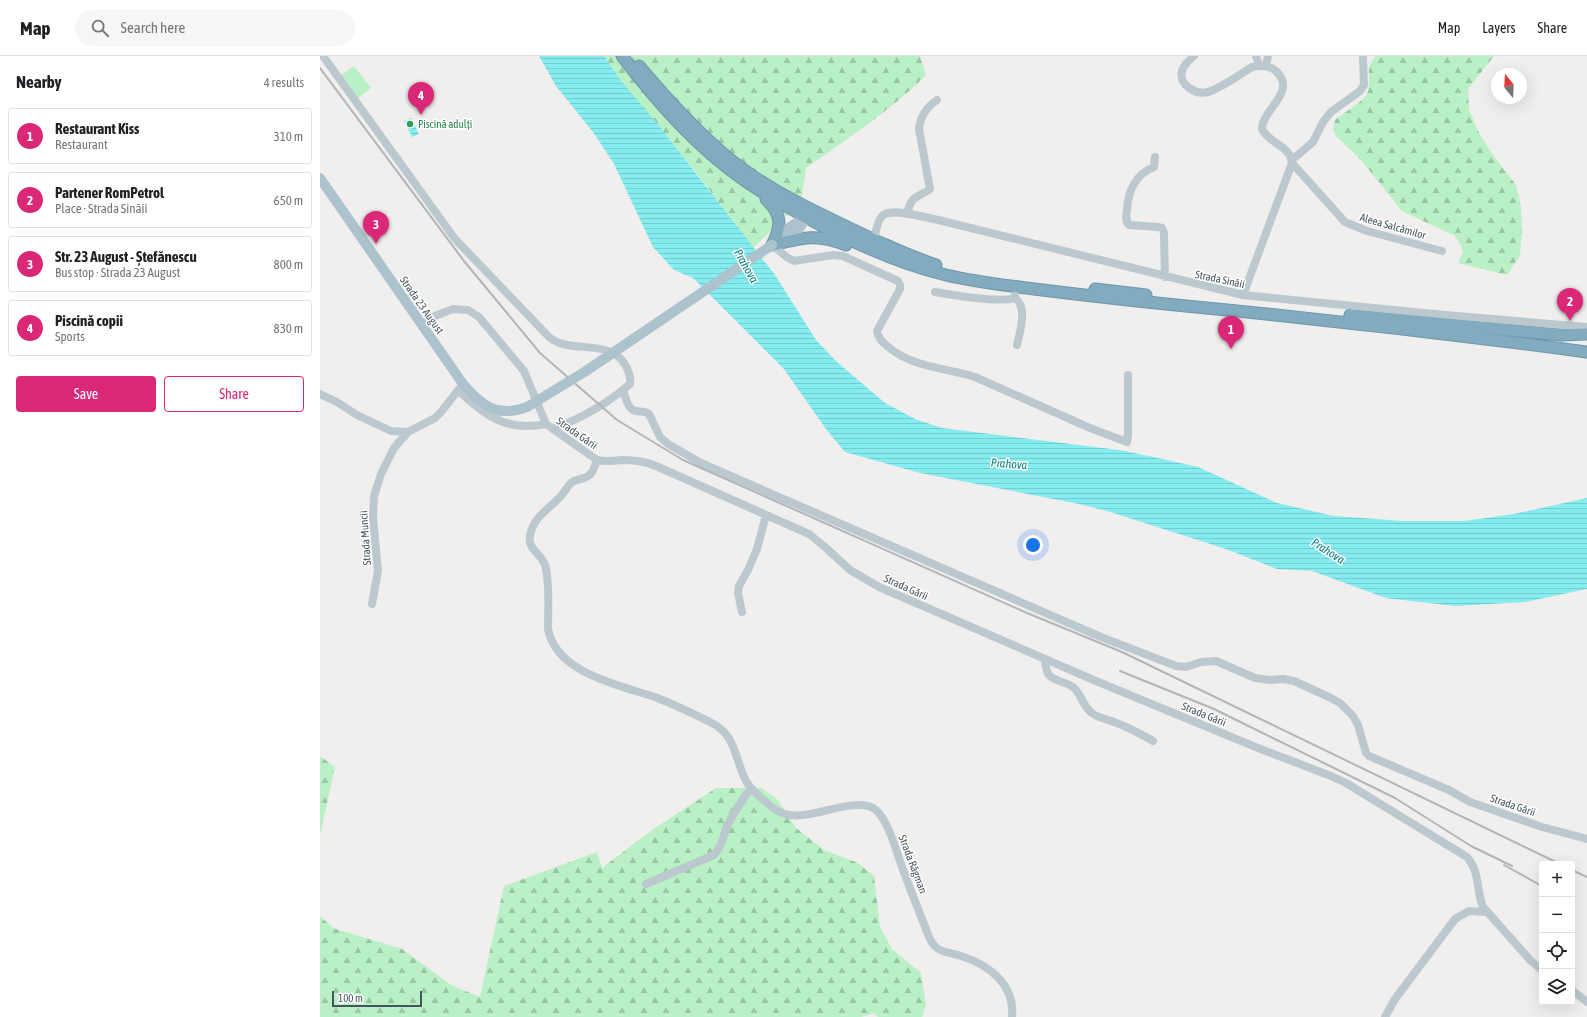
<!DOCTYPE html>
<html lang="en">
<head>
<meta charset="utf-8">
<style>
  :root { --surface:#fff; --page:#f6f6f6; --text:#202124; --muted:#757577; --line:#e0e0e0; --accent:#db2777 }
  body { margin:0; font-family:"Asap Condensed",sans-serif; background:var(--page); color:var(--text) }
  .controls { position:absolute; right:12px; bottom:12px; display:grid; overflow:hidden; border-radius:4px; box-shadow:0 4px 16px #0002 }
  .controls button { width:36px; height:36px; display:grid; place-items:center; padding:0; border:0; border-bottom:1px solid var(--line); background:var(--surface); color:var(--text); font:20px sans-serif }
  .compass { position:absolute; left:1171px; top:12px; width:36px; height:36px; border-radius:50%; background:var(--surface); box-shadow:0 4px 16px #0002; rotate:342deg }
  .scale { position:absolute; left:12px; bottom:10px; width:90px; box-sizing:border-box; padding-left:4px; border:2px solid #45555c; border-top:0; font-size:11px; line-height:14px; white-space:nowrap; color:#45555c; -webkit-text-stroke:3px #fff; paint-order:stroke }
  .you { position:absolute; left:713px; top:489px; width:14px; height:14px; margin:-10px; border:3px solid #fff; border-radius:50%; background:#1a73e8; box-shadow:0 0 0 6px #1a73e833 }
  .badge { display:grid; place-items:center; width:26px; height:26px; border-radius:50%; background:var(--accent); color:#fff; font-size:13px; font-weight:700 }
  .pin { position:absolute; translate:-50% -33px; filter:drop-shadow(0 1px 2px #0008) }
  .pin::after { content:''; position:absolute; top:21px; width:14px; height:12px; background:inherit; clip-path:polygon(0 0,100% 0,50% 100%) }
  .list { margin:0; padding:0; list-style:none }
  h2 { display:flex; justify-content:space-between; align-items:center; height:52px; margin:0; padding:0 16px; font-size:17px }
  h2 small { font-size:13px; font-weight:400; color:var(--muted) }
  .list li { display:grid; grid-template-columns:26px 1fr auto; gap:12px; align-items:center; box-sizing:border-box; height:56px; margin:0 8px 8px; padding:0 8px; border:1px solid var(--line); border-radius:4px }
  .list b { display:block; font-size:15px; white-space:nowrap }
  .list p { margin:0; font-size:13px; white-space:nowrap; color:var(--muted) }
  .list em { font-size:13px; font-style:normal; color:var(--muted) }
  .actions { display:flex; gap:8px; padding:12px 16px }
  .actions a { flex:1; padding:9px 0; border:1px solid var(--accent); border-radius:4px; text-align:center; font-size:14px; color:var(--accent) }
  .actions .main { background:var(--accent); color:#fff }
  .icon { flex:none; width:22px; height:22px; fill:none; stroke:currentColor; stroke-width:2; stroke-linecap:round; stroke-linejoin:round }
  .map { position:relative; flex:none; width:1267px; height:961px; overflow:hidden }
  header { display:flex; align-items:center; gap:24px; box-sizing:border-box; height:56px; padding:0 20px; background:var(--surface); border-bottom:1px solid var(--line) }
  header strong { font-size:19px }
  nav { display:flex; gap:22px; margin-inline-start:auto; font-size:14px }
  .search { width:280px; height:36px; background:var(--page); display:flex; align-items:center; gap:10px; box-sizing:border-box; padding:0 14px; border-radius:22px; color:var(--muted); font-size:15px }
  main { display:flex }
  aside { flex:1; background:var(--surface) }
  .map>svg:first-child { display:block }
</style>
</head>
<body>
<header>
<strong>Map</strong>
<div class="search"><svg class="icon" aria-label="search" viewBox="0 0 24 24"><circle cx="10" cy="10" r="6"/><path d="M15 15l6 6"/></svg>Search here</div>
<nav><a>Map</a><a>Layers</a><a>Share</a></nav>
</header>
<main>
<aside>
<h2>Nearby<small>4 results</small></h2>
<ul class="list">
<li><span class="badge">1</span><div><b>Restaurant Kiss</b><p>Restaurant</p></div><em>310 m</em></li>
<li><span class="badge">2</span><div><b>Partener RomPetrol</b><p>Place · Strada Sinăii</p></div><em>650 m</em></li>
<li><span class="badge">3</span><div><b>Str. 23 August - Ștefănescu</b><p>Bus stop · Strada 23 August</p></div><em>800 m</em></li>
<li><span class="badge">4</span><div><b>Piscină copii</b><p>Sports</p></div><em>830 m</em></li>
</ul>
<div class="actions"><a class="main">Save</a><a>Share</a></div>
</aside>
<div class="map">
<svg width="1267" height="961" viewBox="0 0 1267 961">
  <defs>
    <pattern id="forest-firs" width="22" height="20" patternUnits="userSpaceOnUse"><rect width="22" height="20" fill="#baf0c5"/><path d="M5 1l3.5 6h-7zM16 11l3.5 6h-7z" fill="#99c5a3"/></pattern>
    <pattern id="water-rules" width="6" height="5" patternUnits="userSpaceOnUse"><rect width="6" height="5" fill="#85ecef"/><path d="M0 2.5h6" fill="none" stroke="#74cccf"/></pattern>
  </defs>
  <rect width="100%" height="100%" fill="#f1eeee"/>
  <path fill="#baf0c5" d="M34,10L51,32L38,42L21,19Z"/>
  <path fill="url(#forest-firs)" d="M284,0H600L606,19C570,55 527,83 486,112L481,146L433,192L376,116L302,26Z
    M1056,0H1174L1148,33L1149,54L1158,75L1172,98L1196,129L1201,150L1202,175L1200,199L1187,219L1138,207L1143,196L1140,188L1135,180L1082,155L1041,104L1016,80L1013,73L1015,64C1022,58 1040,47 1045,41C1055,28 1042,13 1056,0Z
    M0,700L15,711L0,779Z
    M396,732H441L457,743L476,772L504,794L538,807L554,820L560,871L572,893L601,917L606,949L602,961H558L554,957L541,961H0V860L13,872L82,893L131,929L160,941L184,830L277,796L282,812L332,774Z"/>
  <path fill="url(#water-rules)" d="M219,0H284L302,26L340,71L455,219L496,284L517,306L565,347L595,363L622,372L799,394L829,400L878,411L957,447L1014,460L1084,465H1144L1194,458L1267,442V533L1205,546L1135,550L1066,542L992,515L957,513L906,493L787,455L759,448L600,417L525,396L506,373L464,313L373,222L354,214L333,191L294,108L273,76L236,30Z
    M91,62L99,78L92,81L84,65Z"/>
  <g fill="none" stroke-linecap="round" stroke-linejoin="round">
    <g stroke="#6f96ab" stroke-width="13">
      <path id="highway" d="M302,0C338,47 378,93 427,126C452,143 478,157 504,171C543,191 584,209 626,219C655,226 685,229 714,233C778,241 843,248 907,254C1027,266 1147,280 1267,296
        M319,10C346,42 374,73 406,100C438,127 477,147 515,165C548,181 581,197 616,209
        M446,143C462,158 462,170 452,189
        M452,189C481,182 497,177 526,189
        M775,233L826,239
        M1030,259L1242,279L1267,278"/>
    </g>
    <path stroke="#bbc9ce" stroke-width="8" d="M3,0L135,183L229,281C250,299 290,281 306,310C309,316 311,321 310,328C287,348 262,362 233,373
      M874,0C869,4 864,9 862,15C858,29 876,39 888,36C903,31 919,19 932,11C941,9 949,9 956,15C978,36 942,53 942,73C949,88 970,89 972,107L923,239
      M936,0L939,9
      M946,10L948,0
      M835,101L834,111C816,118 808,135 807,154C806,160 805,165 809,169L838,171L842,172L844,177L845,221
      M972,104L993,86L1003,66L1011,56L1040,35L1044,29L1043,0
      M972,107L1025,166L1047,175L1122,195
      M587,158C592,138 596,143 610,133L599,73C600,61 607,51 617,44
      M554,183C556,176 557,165 562,160C571,151 603,161 614,163L923,239L1125,259L1267,271
      M452,189L468,202L474,205L513,199L523,200L578,225L580,229V233L557,275C558,282 562,286 567,290C593,312 623,311 655,321L770,372L807,386L808,378V319
      M615,236C632,239 679,247 695,242
      M695,238V242C708,251 700,275 697,289
      M102,268L115,260L133,253L148,254L159,261L204,315L226,368L277,404C286,406 293,405 302,404C314,404 325,405 336,410L489,478L505,491L530,514L559,531L776,625L938,692L1011,720L1026,727L1147,801C1160,815 1156,834 1163,851L1211,905L1222,914
      M138,334C165,360 187,376 226,368
      M303,334C306,342 307,353 316,355C321,356 325,355 329,358L340,381L348,388L381,407L781,581L856,610L866,611L881,606L896,605L935,622L950,624L963,623L974,625L1009,641L1020,647L1033,660L1038,669L1046,697L1049,700L1129,734L1150,746L1222,771L1267,783
      M0,338L17,346L37,359L71,375L88,376L115,362L121,356L143,328
      M277,404C274,412 273,419 264,422C260,423 256,424 252,426C247,430 245,436 241,440C229,453 213,461 210,480C207,492 221,498 225,509C230,524 228,555 228,573C236,617 299,629 335,641C353,648 372,657 390,666C417,679 414,702 426,725C431,734 440,741 447,747C452,752 458,756 465,758C489,766 537,738 556,754C569,766 576,795 582,811C590,833 599,855 607,876C609,882 612,888 617,892C623,897 633,897 641,900C669,909 695,928 692,961
      M52,548L58,515L53,462L54,440L61,418L74,392L88,376
      M422,556L418,537L419,530L428,514L437,493L446,459
      M725,603C726,630 739,620 754,632C762,639 763,651 772,657C778,662 787,663 794,666C808,671 821,678 833,685
      M326,828L394,799C402,791 403,780 407,770C414,756 422,744 431,732
      M1252,934L1267,946
      M1065,961L1075,943L1135,863L1149,855L1166,856"/>
    <path stroke="#acc3ce" stroke-width="10" d="M0,122L143,328C162,350 177,362 207,351
      M456,184L466,174L485,161
      M462,185C473,179 481,174 485,161"/>
    <use href="#highway" stroke="#83abbf" stroke-width="11"/>
    <path stroke="#b0b5b9" stroke-width="2" d="M0,12L144,205L220,297L297,364L363,404L707,557L802,596L1240,808
      M800,615L894,653L1075,742L1151,790L1192,810
      M1184,809L1220,829
      M1252,814L1267,821"/>
    <path stroke="#acc3ce" stroke-width="10" d="M207,351L266,315L452,189"/>
  </g>
  <circle fill="#2e9e5b" stroke="#fff" stroke-width="1.5" cx="90" cy="68" r="4"/>
  <g text-anchor="middle" stroke-width="3" stroke-linejoin="round" paint-order="stroke">
    <g font-size="11" fill="#27864d" stroke="#fff" text-anchor="start">
      <text x="98" y="72">Piscină adulți</text>
    </g>
    <g font-size="11" fill="#45555c" stroke="#fff">
      <text transform="translate(1073 170) rotate(16)" y="4">Aleea Salcâmilor</text>
      <text transform="translate(900 223) rotate(12)" y="4">Strada Sinăii</text>
      <text transform="translate(102 249) rotate(55)" y="4">Strada 23 August</text>
      <text transform="translate(257 377) rotate(35)" y="4">Strada Gării</text>
      <text transform="translate(45 482) rotate(-94)" y="4">Strada Muncii</text>
      <text transform="translate(586 531) rotate(24)" y="4">Strada Gării</text>
      <text transform="translate(884 658) rotate(22)" y="4">Strada Gării</text>
      <text transform="translate(1193 749) rotate(19)" y="4">Strada Gării</text>
      <text transform="translate(593 808) rotate(69)" y="4">Strada Răgman</text>
    </g>
    <g font-size="12" font-style="italic" fill="#0a8286" stroke="#fff">
      <text transform="translate(426 210) rotate(60)" y="4">Prahova</text>
      <text transform="translate(689 408) rotate(4)" y="4">Prahova</text>
      <text transform="translate(1008 495) rotate(33)" y="4">Prahova</text>
    </g>
  </g>
</svg>
<div class="controls">
<button>+</button>
<button>−</button>
<button><svg class="icon" aria-label="locate" viewBox="0 0 24 24"><circle cx="12" cy="12" r="6"/><path d="M12 2v4M12 18v4M2 12h4M18 12h4"/></svg></button>
<button><svg class="icon" aria-label="layers" viewBox="0 0 24 24"><path d="M12 4l9 5-9 5-9-5zM3 14l9 5 9-5"/></svg></button>
</div>
<svg class="compass" viewBox="-18 -18 36 36"><path d="M0-13l5 13h-10z" fill="#e53935"/><path d="M0 13l5-13h-10z" fill="#757577"/></svg>
<div class="scale">100 m</div>
<div class="you"></div>
<div class="pin badge" style="left:911px;top:293px">1</div>
<div class="pin badge" style="left:1250px;top:265px">2</div>
<div class="pin badge" style="left:56px;top:188px">3</div>
<div class="pin badge" style="left:101px;top:59px">4</div>
</div>
</main>
</body>
</html>
